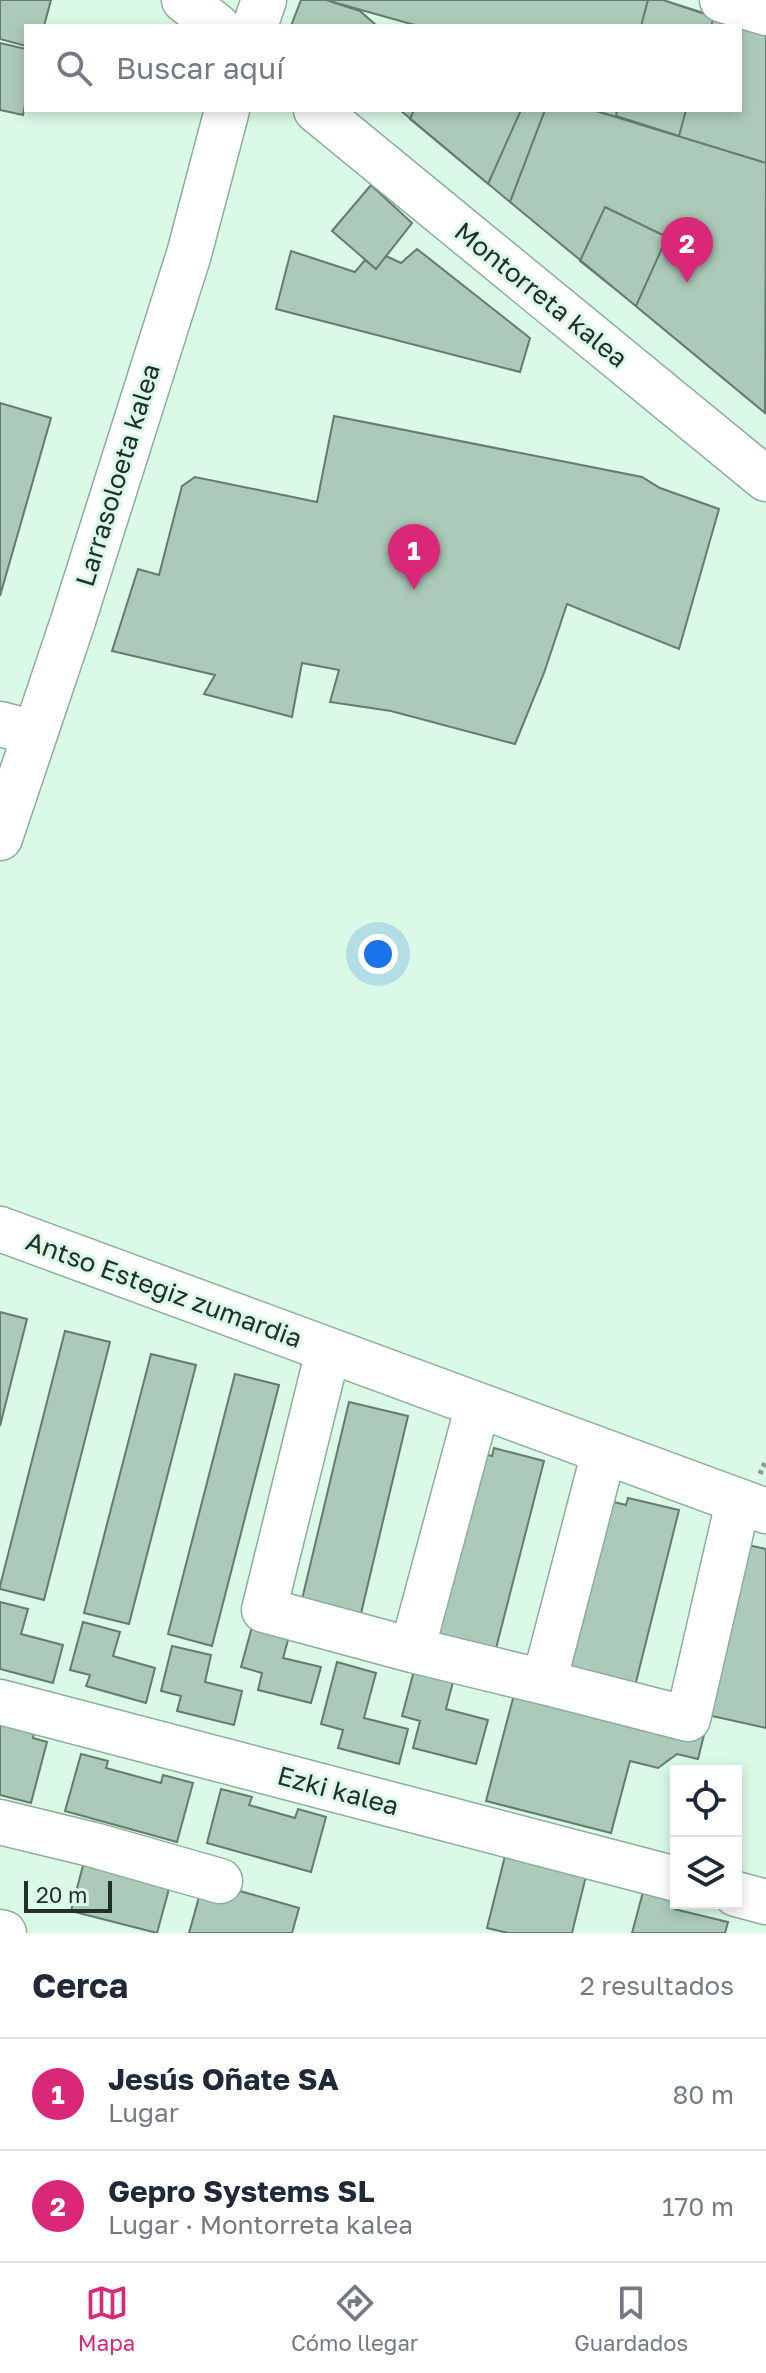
<!DOCTYPE html>
<html lang="es">
<head>
<meta charset="utf-8">
<style>
  :root { --surface:#fff; --page:#f6f6f7; --text:#1f2937; --muted:#747a83; --line:#e0e1e3; --accent:#db2777 }
  body { margin:0; font-family:"Golos Text",sans-serif; background:var(--page); color:var(--text) }
  .controls { position:absolute; right:24px; bottom:24px; display:grid; overflow:hidden; border-radius:0px; box-shadow:0 4px 12px #0003 }
  .controls button { width:72px; height:72px; display:grid; place-items:center; padding:0; border:0; border-bottom:2px solid var(--line); background:var(--surface); color:var(--text); font:40px sans-serif }
  .scale { position:absolute; left:24px; bottom:20px; width:88px; box-sizing:border-box; padding-left:8px; border:4px solid #232f29; border-top:0; font-size:22px; line-height:28px; white-space:nowrap; color:#232f29; -webkit-text-stroke:6px #daf9e7; paint-order:stroke }
  .you { position:absolute; left:378px; top:954px; width:28px; height:28px; margin:-20px; border:6px solid #fff; border-radius:50%; background:#1a73e8; box-shadow:0 0 0 12px #1a73e833 }
  .badge { display:grid; place-items:center; width:52px; height:52px; border-radius:50%; background:var(--accent); color:#fff; font-size:26px; font-weight:700 }
  .pin { position:absolute; translate:-50% -66px; filter:drop-shadow(0 2px 4px #0008) }
  .pin::after { content:''; position:absolute; top:42px; width:28px; height:24px; background:inherit; clip-path:polygon(0 0,100% 0,50% 100%) }
  .list { margin:0; padding:0; list-style:none }
  h2 { display:flex; justify-content:space-between; align-items:center; height:104px; margin:0; padding:0 32px; font-size:34px }
  h2 small { font-size:26px; font-weight:400; color:var(--muted) }
  .list li { display:grid; grid-template-columns:52px 1fr auto; gap:24px; align-items:center; box-sizing:border-box; height:112px; padding:0 32px; border-top:2px solid var(--line) }
  .list b { display:block; font-size:30px; white-space:nowrap }
  .list p { margin:0; font-size:26px; white-space:nowrap; color:var(--muted) }
  .list em { font-size:26px; font-style:normal; color:var(--muted) }
  .icon { flex:none; width:44px; height:44px; fill:none; stroke:currentColor; stroke-width:2; stroke-linecap:round; stroke-linejoin:round }
  .map { position:relative; flex:none; width:766px; height:1933px; overflow:hidden }
  .search { position:absolute; background:var(--surface); box-shadow:0 4px 12px #0003; left:24px; right:24px; top:24px; height:88px; display:flex; align-items:center; gap:20px; box-sizing:border-box; padding:0 28px; border-radius:0px; color:var(--muted); font-size:30px }
  .sheet { height:328px; background:var(--surface) }
  nav { display:flex; justify-content:space-around; align-items:center; box-sizing:border-box; height:112px; border-top:2px solid var(--line); background:var(--surface); font-size:22px; color:var(--muted) }
  nav a { display:grid; justify-items:center; gap:4px }
  nav .on { color:var(--accent) }
  .map>svg:first-child { display:block }
</style>
</head>
<body>
<div class="map">
<svg width="766" height="1933" viewBox="0 0 766 1933">
  <rect width="100%" height="100%" fill="#daf9e7"/>
  <path fill="#accab9" stroke="#617d6d" stroke-width="2" d="M0,0H51L44,26H26V46L0,39Z
    M301,0H326L360,11L377,26H291Z
    M326,0H663L766,33V163L593,110H740V26H418Z
    M648,0H663L714,17L711,26H641Z
    M0,43L26,49V100L23,115L0,110Z
    M400,110H545L510,202Z
    M414,110H521L488,184L410,119Z
    M545,110H593L766,163L765,413L510,202Z
    M617,110H686L679,136L616,116Z
    M371,185L412,223L376,269L332,231Z
    M605,207L667,237L636,306L580,261Z
    M417,249L530,338L520,372L276,309L291,251L355,272L365,260L376,269L386,256L401,263Z
    M0,403L51,418L0,596Z
    M334,416L642,477L660,488L719,509L679,649L567,604L544,673L515,744L391,711L330,702L339,670L302,663L292,717L204,694L215,675L112,651L138,569L159,575L182,486L195,477L317,502Z
    M0,1312L27,1319L0,1426Z
    M65,1331L110,1342L44,1600L0,1589V1586Z
    M151,1354L196,1365L129,1624L84,1613Z
    M235,1374L279,1385L212,1646L168,1634Z
    M349,1402L408,1416L358,1626L299,1612Z
    M494,1448L544,1461L493,1660L429,1636L475,1452L492,1456Z
    M628,1498L679,1510L632,1698L567,1674L610,1501L626,1505Z
    M743,1544L766,1549V1728L703,1714Z
    M0,1602L28,1609L21,1634L63,1645L53,1683L0,1669Z
    M83,1622L120,1632L113,1656L155,1668L146,1703L86,1686L90,1675L70,1670Z
    M253,1623L290,1633L283,1658L321,1667L311,1703L258,1690L262,1673L241,1667Z
    M172,1646L211,1655L205,1682L242,1691L234,1725L177,1711L181,1696L161,1691Z
    M337,1662L376,1673L364,1718L408,1729L399,1764L338,1748L343,1730L321,1724Z
    M416,1663L455,1674L446,1709L488,1720L476,1764L413,1748L420,1721L402,1716Z
    M516,1687L704,1735L698,1759L677,1754L658,1768L630,1761L611,1833L486,1801Z
    M0,1720L35,1729L33,1738L47,1742L31,1803L0,1795Z
    M81,1754L108,1761L106,1768L161,1783L163,1775L193,1783L177,1842L65,1811Z
    M221,1789L252,1797L249,1805L295,1818L298,1809L326,1817L311,1872L207,1843Z
    M86,1854L172,1878L157,1933L71,1911Z
    M505,1856L586,1876L572,1933H508L487,1928Z
    M226,1887L299,1908L292,1933H189L201,1890Z
    M643,1892L676,1900L674,1909L728,1922L725,1933H632Z"/>
  <g fill="none" stroke-linecap="round" stroke-linejoin="round">
    <g stroke="#8fac9c" stroke-width="47">
      <path id="minor" d="M184,0L217,26
        M722,0L766,13
        M255,26L264,0
        M316,110L766,479
        M0,724L35,733
        M0,838L73,621L189,254L227,110
        M0,1229L766,1511
        M328,1351L264,1610L412,1650
        M478,1405L412,1650L544,1682L604,1452
        M544,1682L688,1719L738,1502
        M0,1702L676,1879
        M0,1822L94,1845L220,1881
        M736,1894L766,1902
        M0,1932L4,1933"/>
    </g>
    <path stroke="#849b8e" stroke-width="5" stroke-dasharray="4 4" stroke-linecap="butt" d="M760,1474L766,1460"/>
    <use href="#minor" stroke="#fff" stroke-width="44"/>
  </g>
  <g text-anchor="middle" stroke-width="6" stroke-linejoin="round" paint-order="stroke">
    <g font-size="26" fill="#232f29" stroke="#daf9e7">
      <text transform="translate(541 295) rotate(39)" y="9">Montorreta kalea</text>
      <text transform="translate(118 475) rotate(-73)" y="9">Larrasoloeta kalea</text>
      <text transform="translate(164 1290) rotate(20)" y="9">Antso Estegiz zumardia</text>
      <text transform="translate(338 1791) rotate(15)" y="9">Ezki kalea</text>
    </g>
  </g>
</svg>
<div class="controls">
<button><svg class="icon" aria-label="locate" viewBox="0 0 24 24"><circle cx="12" cy="12" r="6"/><path d="M12 2v4M12 18v4M2 12h4M18 12h4"/></svg></button>
<button><svg class="icon" aria-label="layers" viewBox="0 0 24 24"><path d="M12 4l9 5-9 5-9-5zM3 14l9 5 9-5"/></svg></button>
</div>
<div class="scale">20 m</div>
<div class="you"></div>
<div class="pin badge" style="left:414px;top:590px">1</div>
<div class="pin badge" style="left:687px;top:283px">2</div>
<div class="search"><svg class="icon" aria-label="search" viewBox="0 0 24 24"><circle cx="10" cy="10" r="6"/><path d="M15 15l6 6"/></svg>Buscar aquí</div>
</div>
<section class="sheet">
<h2>Cerca<small>2 resultados</small></h2>
<ul class="list">
<li><span class="badge">1</span><div><b>Jesús Oñate SA</b><p>Lugar</p></div><em>80 m</em></li>
<li><span class="badge">2</span><div><b>Gepro Systems SL</b><p>Lugar · Montorreta kalea</p></div><em>170 m</em></li>
</ul>
</section>
<nav>
<a class="on"><svg class="icon" aria-label="map" viewBox="0 0 24 24"><path d="M3 6l6-2 6 2 6-2v14l-6 2-6-2-6 2zM9 4v14M15 6v14"/></svg>Mapa</a>
<a><svg class="icon" aria-label="directions" viewBox="0 0 24 24"><path d="M12 3l9 9-9 9-9-9zM9 14v-3h6M13 9l2 2-2 2"/></svg>Cómo llegar</a>
<a><svg class="icon" aria-label="saved" viewBox="0 0 24 24"><path d="M7 4h10v16l-5-4-5 4z"/></svg>Guardados</a>
</nav>
</body>
</html>
